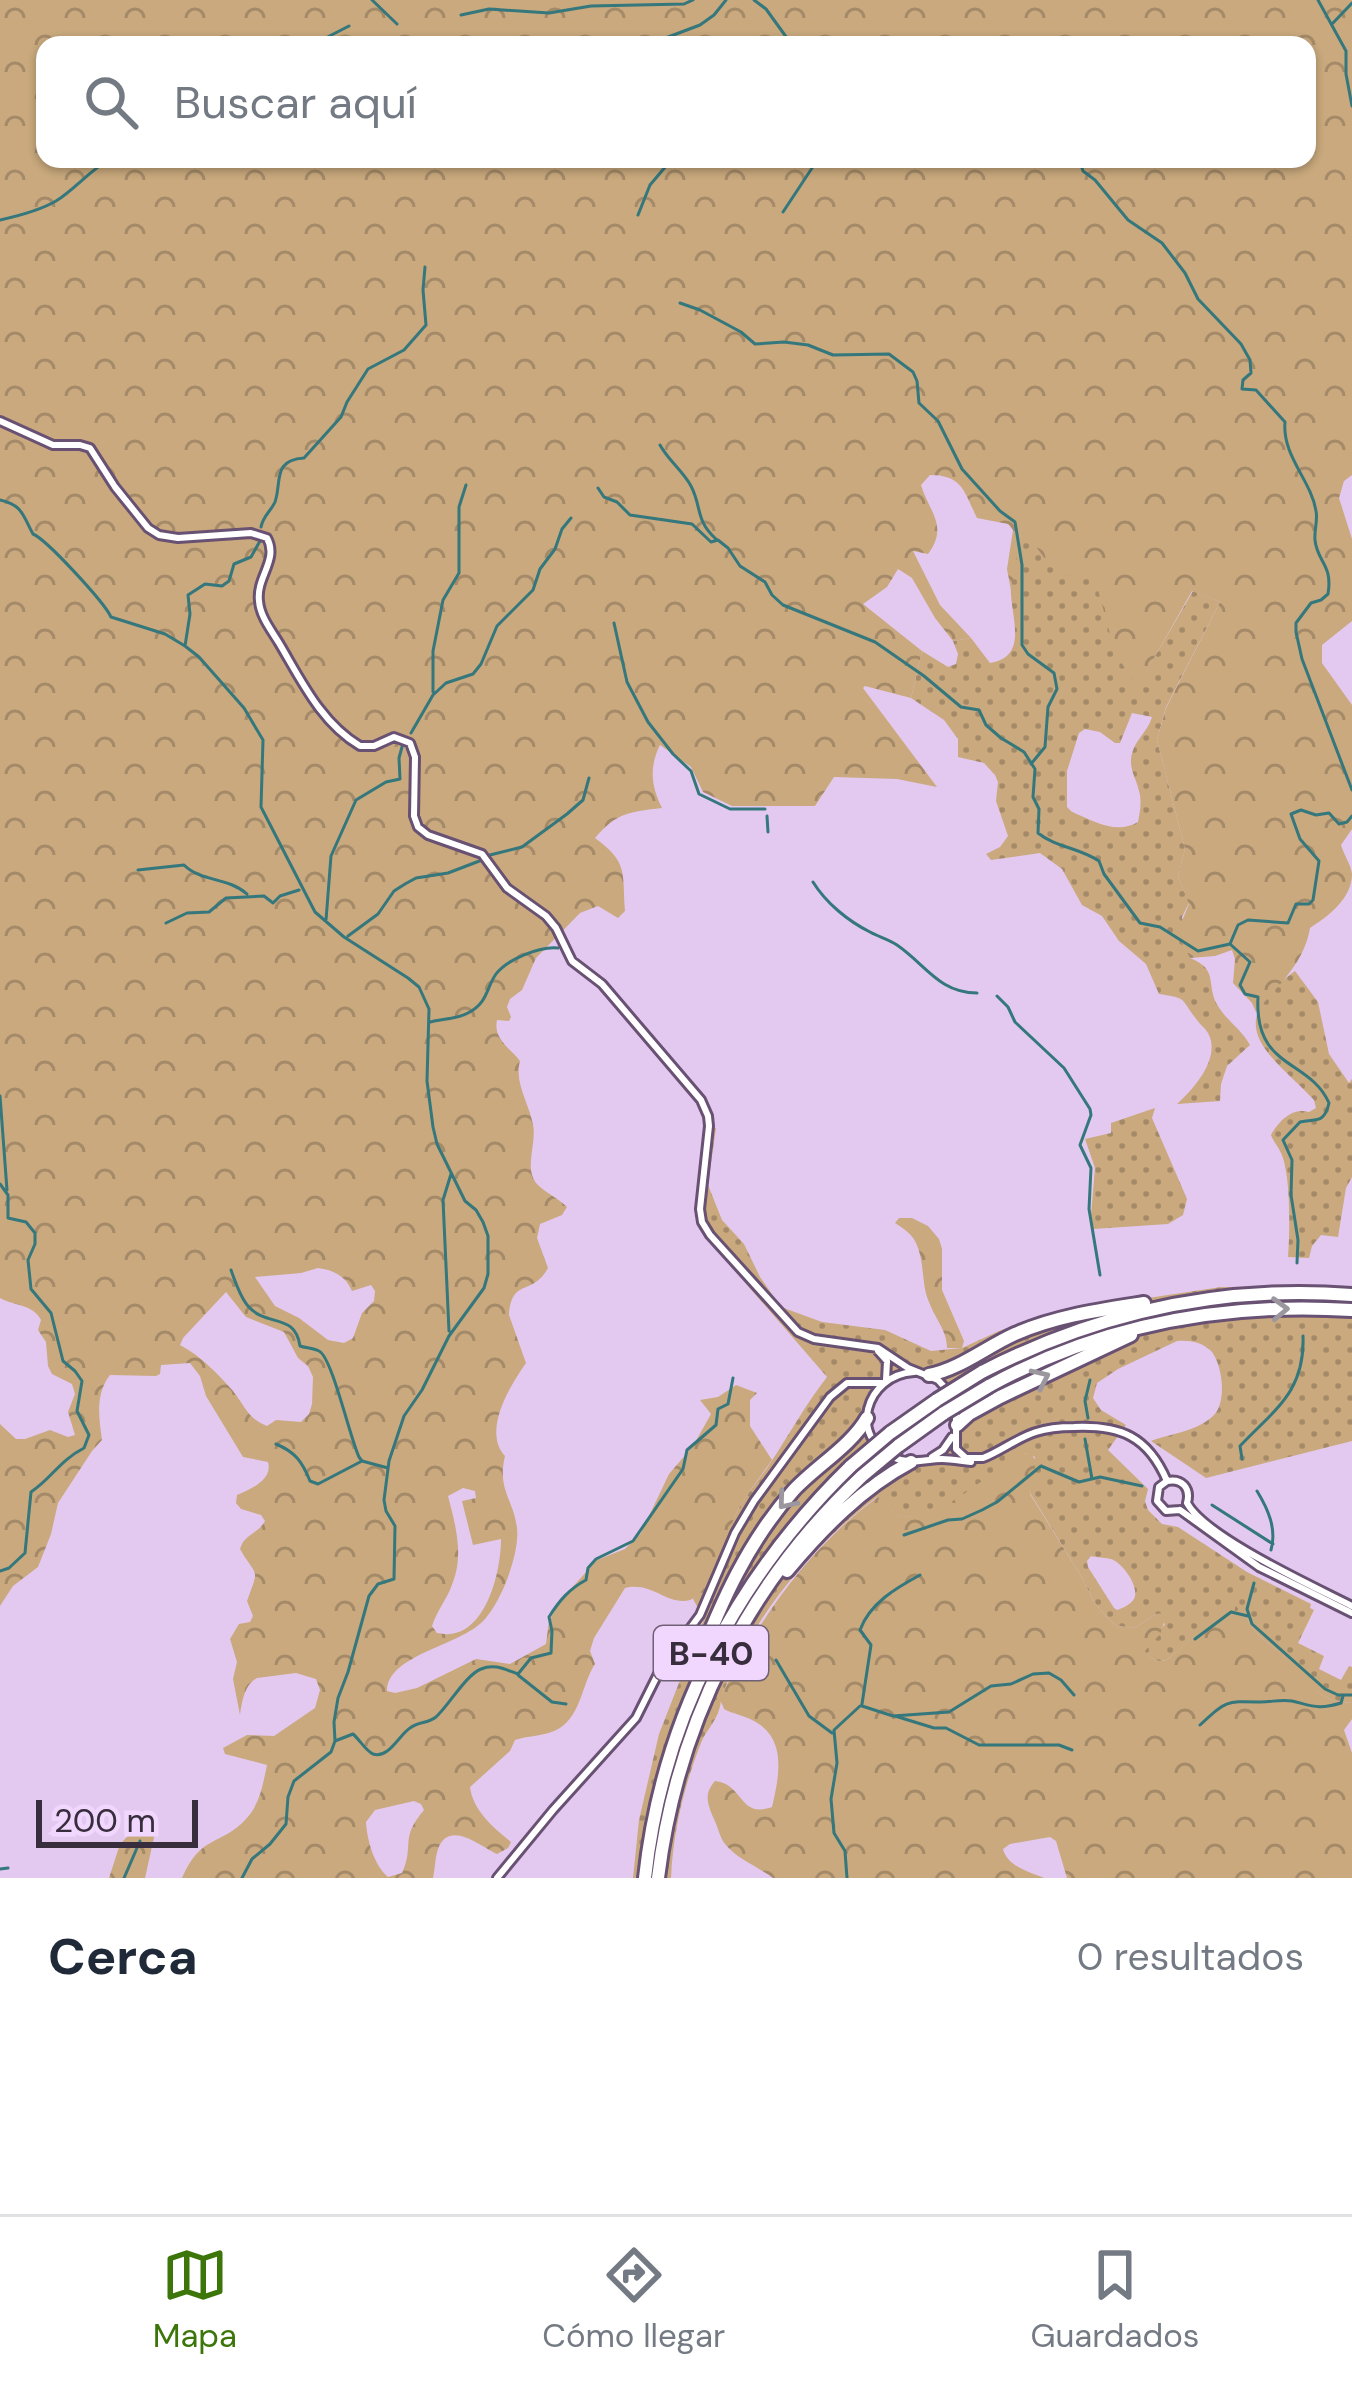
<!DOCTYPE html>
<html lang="es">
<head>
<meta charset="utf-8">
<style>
  :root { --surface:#fff; --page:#f2f2f3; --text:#1f2937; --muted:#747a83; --line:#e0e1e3; --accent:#3c760b }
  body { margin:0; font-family:"DM Sans",sans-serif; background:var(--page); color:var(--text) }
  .scale { position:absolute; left:36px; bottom:30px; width:162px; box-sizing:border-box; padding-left:12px; border:6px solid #382d3c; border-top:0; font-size:33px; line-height:42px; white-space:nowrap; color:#382d3c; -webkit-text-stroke:9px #f1d6fd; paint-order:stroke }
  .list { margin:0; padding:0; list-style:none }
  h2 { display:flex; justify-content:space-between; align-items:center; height:156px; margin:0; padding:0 48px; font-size:51px }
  h2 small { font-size:39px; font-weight:400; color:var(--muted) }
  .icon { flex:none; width:66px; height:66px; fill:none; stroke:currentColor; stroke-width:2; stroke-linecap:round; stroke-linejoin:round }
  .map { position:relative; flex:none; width:1352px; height:1878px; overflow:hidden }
  .search { position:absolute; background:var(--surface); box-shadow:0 3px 9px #0004; left:36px; right:36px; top:36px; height:132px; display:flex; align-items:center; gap:30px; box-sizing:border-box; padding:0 42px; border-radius:24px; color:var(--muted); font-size:45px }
  .sheet { height:336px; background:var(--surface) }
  nav { display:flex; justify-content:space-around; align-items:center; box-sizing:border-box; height:168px; border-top:3px solid var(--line); background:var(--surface); font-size:33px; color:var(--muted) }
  nav a { display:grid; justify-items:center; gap:6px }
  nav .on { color:var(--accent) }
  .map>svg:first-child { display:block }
</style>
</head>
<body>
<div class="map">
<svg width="1352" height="1878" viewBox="0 0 1352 1878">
  <defs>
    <pattern id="green-dots" width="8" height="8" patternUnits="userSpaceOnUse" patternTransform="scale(3)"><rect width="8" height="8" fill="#c9a97d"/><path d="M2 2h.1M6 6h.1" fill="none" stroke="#a48a68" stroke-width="1.8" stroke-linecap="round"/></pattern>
    <pattern id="forest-crowns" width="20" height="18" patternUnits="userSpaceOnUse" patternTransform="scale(3)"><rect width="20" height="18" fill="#c9a97d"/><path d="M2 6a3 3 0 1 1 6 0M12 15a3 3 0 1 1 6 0" fill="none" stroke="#a48a68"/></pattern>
  </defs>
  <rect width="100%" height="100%" fill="#e3c9ef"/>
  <path fill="url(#green-dots)" fill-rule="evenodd" d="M1022,526L1045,559L1092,567L1137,687L1193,591L1220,602L1166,707L1157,740L1185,849L1178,876L1189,903L1182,917L1190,958C1220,970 1205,985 1218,1006C1227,1021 1242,1030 1250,1045L1227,1066L1221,1084L1220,1101L1177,1104C1194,1089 1220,1059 1209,1035C1205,1027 1202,1027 1197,1020C1179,997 1189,999 1159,994L1146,964L1119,941L1102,916L1082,905L1062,869L1040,853L991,860L986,854L1000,847L1008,836L996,801L998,782L995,775L984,763L958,757V739L944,720L911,698L922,651L948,667L956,664L958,654L953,641L971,638L990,663C1031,656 1009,614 1011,586C1013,566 1019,546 1022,526ZM1132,713L1152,717C1147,734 1131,742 1131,762C1131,772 1137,781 1139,791C1142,801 1140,812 1138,822C1116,835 1094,821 1072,812L1067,807V771L1079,733L1085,729L1100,732L1115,743H1120Z
    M1295,971L1318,1002L1329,1054L1349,1083L1352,1079V1177L1346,1188L1338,1237L1321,1235L1312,1246L1309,1258L1288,1257C1290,1233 1291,1174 1281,1153C1278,1146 1273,1141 1271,1135C1279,1121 1292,1107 1309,1112L1316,1108L1314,1100C1269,1053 1219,1026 1295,971Z
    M1155,1108L1152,1118L1187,1199L1183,1215L1168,1224L1093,1229L1091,1215L1095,1168L1085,1139L1111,1133V1123Z
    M705,1127L716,1128L708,1185L722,1220L744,1244L760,1277L781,1307L822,1322L885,1330L931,1351L962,1348L999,1331L1065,1312L1128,1301L1221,1287L1352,1289V1441L1206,1478L1151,1441C1172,1433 1196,1432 1213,1416C1227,1403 1223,1367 1212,1352C1203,1342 1190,1340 1177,1341L1118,1369L1097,1383L1093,1398L1101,1410L1126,1425L1108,1450L1148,1489L1145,1501L1148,1510L1162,1524L1178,1527L1247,1572L1311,1604L1310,1608L1314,1610L1298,1643L1324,1656L1319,1669L1341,1680L1349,1666L1352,1667V1703C1314,1699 1319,1690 1296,1667C1284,1655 1270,1646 1258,1634C1248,1623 1245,1611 1232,1605L1168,1659C1158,1664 1150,1659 1144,1651L1165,1624L1156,1614L1135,1628L1117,1626L1107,1618L1094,1602L1081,1576L1030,1493L1035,1457L1027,1453C987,1477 948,1518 900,1517L877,1497C812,1545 753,1617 723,1693C721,1698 721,1704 719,1710C716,1721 706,1731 701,1743C684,1786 673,1832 671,1878H633L639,1820L659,1734L704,1619L693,1599C719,1578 723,1536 739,1508C748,1492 761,1478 771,1462C790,1433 806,1404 827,1377L702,1233L695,1208ZM905,1376C931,1374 956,1392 953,1421C952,1434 944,1446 933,1452C881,1481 840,1399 905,1376ZM1091,1556C1094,1557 1109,1558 1111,1559C1123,1563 1140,1587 1134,1599C1130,1605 1123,1608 1117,1610L1114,1608L1088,1567L1087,1561Z"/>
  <path fill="url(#forest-crowns)" fill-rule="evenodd" d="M0,0H1352V475L1344,481L1339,498L1352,539V621L1322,645V663L1352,705V829L1341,845C1344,855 1351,865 1352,874C1352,899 1327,917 1310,928C1304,964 1278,985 1256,1012L1252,1003L1233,983L1235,959L1232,950L1215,956L1190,958L1177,933L1189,904L1178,876L1185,849L1157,740L1166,708L1220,602L1192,591L1137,688L1115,652L1092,568L1070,576L1045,559L1022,528L1011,590L1007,569L1013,530L1008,524L977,518C964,492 963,475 930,475L921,485C929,512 949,526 928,554L913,551L940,605L971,638L953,641L935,618L912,578L898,569L887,587L863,604L922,651L911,698L865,686L863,688L937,787L897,779L834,777L815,806H732L703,792L691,767L660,745C649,767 651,786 662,808C630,812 617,812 595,838C629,863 622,873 625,911L618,918L598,906L580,913L536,958L522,990L510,999L507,1007L511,1017L509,1021L497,1020C493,1039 510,1048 520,1061C514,1083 529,1103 533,1125C537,1143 524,1167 536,1183C544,1192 558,1198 567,1207L562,1215L540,1224L537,1238L548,1268C532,1297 512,1277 509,1315L526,1363C510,1386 482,1431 505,1456C497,1490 513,1498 517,1528C520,1554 500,1606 481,1623C456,1646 387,1656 387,1691L395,1693L417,1688L476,1659L510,1664L546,1644L549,1621L560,1601L597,1560L625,1549L641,1533L669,1474L693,1446L711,1414L700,1400L718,1397L736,1385L757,1393L750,1400V1426L772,1460C761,1476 749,1491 739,1508C727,1528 713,1593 690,1600C667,1606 652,1581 625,1588L594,1638L590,1651L595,1664C581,1685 581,1720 554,1731C542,1736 527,1736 515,1740L510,1751L470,1787C473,1811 494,1828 511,1842L508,1848L497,1854C480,1846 449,1819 438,1849C435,1858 435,1869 433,1878H182C201,1834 221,1846 246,1819C260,1804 263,1784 267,1765L225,1754L223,1748L247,1735L274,1736L315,1708L320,1690L316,1679L296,1673L257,1678C244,1685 242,1702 240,1715L233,1679L237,1662L230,1639L239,1624L250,1622L253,1616L247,1601C260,1565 257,1579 240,1549C244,1534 258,1534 265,1521L261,1515L241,1509L236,1503L237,1495C251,1489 273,1480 268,1462L243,1457L206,1396L200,1376L190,1363L161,1365L160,1374L156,1376L110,1375C95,1394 99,1418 102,1440L92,1451L58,1503L51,1534L38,1567L13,1586L0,1606V1424L16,1439H25L50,1430L68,1437L75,1435L68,1412L75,1394L72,1384L52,1374L48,1366L46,1342L38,1330L41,1320C33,1304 14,1306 0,1298ZM45,45H1307V159H45ZM318,1268C333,1270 346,1276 352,1291L371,1285L375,1291L374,1301L362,1313L353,1338L344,1343L328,1340L299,1318L275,1306L255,1277L301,1273ZM226,1292L246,1317L284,1332L298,1358L308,1366L313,1377L312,1404L309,1414L301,1422L276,1420L267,1426C248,1419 245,1406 233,1391C217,1373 201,1356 180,1345L183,1338ZM463,1488L475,1491L476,1498L462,1501L473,1545L501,1539C501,1574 484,1644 437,1633L432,1626C437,1610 448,1598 453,1582C464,1554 455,1523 448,1496ZM414,1801L421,1804L424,1810C399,1839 415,1845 402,1873L388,1877C374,1865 367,1840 366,1822L375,1810Z
    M899,1218H912L928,1226L939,1239L942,1249V1290L964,1341L962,1348H947C947,1330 935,1319 929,1302C921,1284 925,1262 916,1243C912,1234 903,1228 895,1223Z
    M1030,1452L1036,1461L1030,1494L1081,1576L1094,1602L1107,1618L1117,1626L1135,1628L1156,1614L1163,1613L1166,1617L1160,1634L1145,1651C1149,1659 1159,1664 1168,1659L1232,1604C1245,1611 1248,1623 1258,1634C1270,1646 1284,1655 1296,1666C1320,1689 1312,1699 1352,1703V1719L1344,1730L1352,1753V1878H1067L1056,1841L1050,1837L1010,1844L1003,1849C1007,1866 1029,1872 1044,1878H773C757,1866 737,1859 725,1844C719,1836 718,1826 713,1817C707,1802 704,1794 715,1781C744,1784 739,1819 772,1807C779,1777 788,1737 752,1720C743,1715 733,1714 724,1709L720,1699C757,1621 807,1549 878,1497L900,1517C953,1517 984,1470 1030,1452Z
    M143,1821C152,1821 154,1824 155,1833L145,1878H109L120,1844Z"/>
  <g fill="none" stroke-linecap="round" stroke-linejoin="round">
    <path stroke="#34777c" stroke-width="3" d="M372,0L397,24
      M754,0L766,9L792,45
      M1318,0L1346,51V74L1352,106
      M461,15L489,9L549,13L591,6L684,4L693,0
      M1333,23L1352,3
      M312,45L349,26
      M647,45L700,25L714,15L726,0
      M1079,159L1083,171L1095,180L1128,220L1162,243L1185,273L1198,299L1241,344L1250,360L1251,373L1243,380L1242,389L1256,390L1285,422C1282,456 1311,480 1316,511C1318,521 1314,530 1315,540C1317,562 1333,564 1328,594L1321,600L1311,603L1296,623V632L1302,659L1352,790
      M783,212L818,159
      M638,215L650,185L672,159
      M0,220C18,216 39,211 56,201C75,189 89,171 110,159
      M680,303L700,310L741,332L755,344L784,342L808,345L833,355L889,354L913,372L917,381L919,403L938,421L962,469L1000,511L1015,522L1022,565V645L1028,654L1054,673L1057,689L1048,707L1045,747L1031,764
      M660,445C668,460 683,471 691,486C702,507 695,520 716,539
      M598,488L604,497L617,502L630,515L692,524L711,542L718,540L728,548L740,566L765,582L772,595L783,605L875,642L924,676L961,707L979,710L986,725L1001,738L1024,752L1035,769L1033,797L1039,809L1038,833C1055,847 1080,848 1099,861L1104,874L1140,923L1160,927L1198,951L1230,944
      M0,500C23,505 23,516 33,534C47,540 104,602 111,617L165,634L185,646L199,657L244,708L263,740L261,807L315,912L344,937L408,978L419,987L429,1009L427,1081L433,1127L437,1144L465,1201L476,1210L483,1222L488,1236V1274L484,1288L449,1336L422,1390L404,1416L389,1461L384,1500L386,1511L395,1526L394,1579L378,1584L369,1596L348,1672L338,1698L334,1722L335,1741L331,1752L294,1781L288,1797L286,1824L270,1844L252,1859L242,1878
      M261,527C263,516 271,511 275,502C282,482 272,460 304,458L341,417L347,402L368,369L404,350L426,325L423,290L425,267
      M614,623L627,682L648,722L673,754L691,771L699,794L730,809H765
      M185,646L190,614L188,595L205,584L222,586L229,581L234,564L251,557L260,541
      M433,692V651L443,600L459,573V507L466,485
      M411,733L433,695L446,683L473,674L481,664L497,626L533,590L540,569L555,549L562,529L571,518
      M767,816L768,832
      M490,855L522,847L567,814L583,800L589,778
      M138,870L184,865C201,882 228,877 247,894
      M813,882C826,903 848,921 870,932C879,937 888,939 897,945C925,964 939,993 977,993
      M326,920L331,856L356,800L386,782L400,779L399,758L402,747
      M166,923L187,913L209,912L226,898L264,896L273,903L280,896L299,890
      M348,936L378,914L394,891L405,884L416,878L448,873L482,860
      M997,996L1008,1007L1015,1022L1064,1068L1090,1109L1091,1115L1080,1145L1091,1168L1089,1209L1100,1275
      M430,1022C441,1019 457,1019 468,1013C488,1003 486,988 496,974C507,959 541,946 558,948
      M0,1096L7,1190
      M0,1184L8,1195V1218L26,1222L35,1233V1244L28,1260L31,1289L51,1313L63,1361L75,1371L82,1381L77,1411L89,1435L84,1448C59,1461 52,1478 31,1492L25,1553L9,1568L0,1571
      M1297,1263L1298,1240L1291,1195L1292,1160L1283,1140L1300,1122C1315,1118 1324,1125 1329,1103C1309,1058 1254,1070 1258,997L1245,994L1240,985L1250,962L1230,944L1238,925L1248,920L1288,923L1296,904H1309L1313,900L1319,861L1300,839L1291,814L1301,810L1316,815L1329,813L1339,824L1347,822L1352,816
      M231,1270C235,1281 240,1297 248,1306C267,1328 295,1312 300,1346C306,1348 313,1348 319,1351C332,1357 350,1438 359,1457L362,1461L388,1468
      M449,1331L443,1200L451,1174
      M1088,1418L1085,1401L1090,1380
      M1085,1439L1092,1479
      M276,1444C295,1452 302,1461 310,1481L318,1484L362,1461
      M1242,1459L1240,1446C1275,1409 1305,1392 1303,1336
      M1257,1491C1268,1509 1277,1529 1271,1550
      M1212,1505L1273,1544
      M904,1535L948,1520L962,1519L982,1510L997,1502L1041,1466L1079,1482L1100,1477L1142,1486
      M1254,1583L1247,1609L1252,1624L1325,1689L1338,1695H1352
      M1195,1639L1231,1612L1248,1616
      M776,1660L809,1716L832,1733
      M518,1675L552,1702L566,1704
      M862,1704L871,1645L860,1630C870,1603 896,1588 920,1575
      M862,1706L893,1716L949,1712L991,1686L1011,1684L1033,1674L1049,1673L1061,1680L1074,1695
      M895,1716L934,1728H946L979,1745H1059L1072,1750
      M1200,1725C1227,1700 1226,1701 1261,1702C1272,1702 1281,1699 1292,1701C1313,1706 1318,1710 1341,1703L1343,1696
      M335,1741L353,1734C359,1739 366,1751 373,1754C389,1759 399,1735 410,1728C419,1721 427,1724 436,1717C449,1705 466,1675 481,1669C495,1663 506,1670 518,1674L531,1658L551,1653L552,1631L549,1617C559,1601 569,1589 586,1580L588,1568L596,1559L633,1541L683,1469L687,1450L716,1425L718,1409L728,1404L733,1378
      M0,1869L8,1868
      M124,1878L140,1841
      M847,1878L845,1851L834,1833L831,1799L837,1763L834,1730L860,1706"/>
    <g stroke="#685172" stroke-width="12">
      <path id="minor" d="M0,421L53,445H80L90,448L115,487L148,528L159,535L178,538L251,533L267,538C279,560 256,577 259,601C260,616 271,630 279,643C301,680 321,723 360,746H374L394,737L410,743L415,757L414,816L418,827L428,835L482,854L507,888L546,916L556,928L572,961L602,984L701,1100L708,1116L709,1126L700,1209L702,1222L710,1235L798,1332L814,1339L878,1348L908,1368L938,1380L951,1394
        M878,1351L887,1361L886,1380
        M914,1372C865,1375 847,1438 895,1458C910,1465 926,1459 942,1459C952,1459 961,1461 971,1462
        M956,1406V1449L966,1458H982
        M932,1457L943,1450L952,1437
        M983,1458C1001,1451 1017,1438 1036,1432C1048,1428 1061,1427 1074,1427C1120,1425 1148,1436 1167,1481
        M1167,1481L1159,1487L1157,1501L1166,1511L1180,1510
        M1167,1481C1182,1478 1191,1488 1187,1503
        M1187,1503C1205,1537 1315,1587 1352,1606
        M1180,1510L1259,1567L1352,1613
        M497,1878L553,1810L636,1718L662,1666L700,1615L735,1533L754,1501L830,1397L847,1383H882"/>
    </g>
    <g stroke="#685172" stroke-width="18">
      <path id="highway" d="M982,1372C1097,1313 1222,1285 1352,1295
        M929,1375C960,1369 986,1347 1015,1334C1056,1316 1100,1310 1144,1303
        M989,1386C1101,1325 1225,1302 1352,1310
        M957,1425L969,1414L1000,1397L1131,1335
        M890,1433L937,1400
        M898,1446L944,1413
        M787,1571C822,1529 862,1488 911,1462
        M697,1665C721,1602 748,1542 793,1491C815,1467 851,1446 867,1418
        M645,1878C662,1718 737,1577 851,1466
        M658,1878C677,1722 748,1583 862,1476"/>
    </g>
    <use href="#minor" stroke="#fff" stroke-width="6"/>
    <use href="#highway" stroke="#fff" stroke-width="12"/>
    <g stroke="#685172" stroke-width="18" stroke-linecap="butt">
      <path id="highway-bridge" d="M937,1400L982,1372
        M944,1413L989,1386
        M851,1466L890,1433
        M862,1476L898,1446"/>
    </g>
    <use href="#highway-bridge" stroke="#fff" stroke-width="12"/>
  </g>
  <defs><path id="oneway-chevron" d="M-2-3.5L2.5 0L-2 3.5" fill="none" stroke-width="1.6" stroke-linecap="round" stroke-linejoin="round" transform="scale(3)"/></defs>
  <g stroke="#9c969e">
    <use href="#oneway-chevron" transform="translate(1280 1309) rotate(-2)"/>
    <use href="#oneway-chevron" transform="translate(1041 1378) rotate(-25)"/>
    <use href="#oneway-chevron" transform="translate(786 1501) rotate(130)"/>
  </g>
  <g text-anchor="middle" stroke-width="12" stroke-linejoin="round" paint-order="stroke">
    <rect fill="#f1d6fd" stroke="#706076" stroke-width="3" x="654" y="1626" width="114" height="54" rx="9"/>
    <g font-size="33" font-weight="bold" fill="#382d3c">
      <text x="711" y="1665">B-40</text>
    </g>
  </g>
</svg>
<div class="scale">200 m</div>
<div class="search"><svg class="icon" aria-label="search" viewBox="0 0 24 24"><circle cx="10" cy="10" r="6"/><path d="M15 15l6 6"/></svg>Buscar aquí</div>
</div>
<section class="sheet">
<h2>Cerca<small>0 resultados</small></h2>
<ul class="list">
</ul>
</section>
<nav>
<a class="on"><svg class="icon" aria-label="map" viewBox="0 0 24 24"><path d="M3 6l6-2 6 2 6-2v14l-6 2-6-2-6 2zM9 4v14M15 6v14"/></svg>Mapa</a>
<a><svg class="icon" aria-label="directions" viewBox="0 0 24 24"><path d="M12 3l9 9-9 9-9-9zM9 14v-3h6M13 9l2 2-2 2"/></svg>Cómo llegar</a>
<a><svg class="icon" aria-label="saved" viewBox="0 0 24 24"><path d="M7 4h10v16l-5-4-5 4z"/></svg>Guardados</a>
</nav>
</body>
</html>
